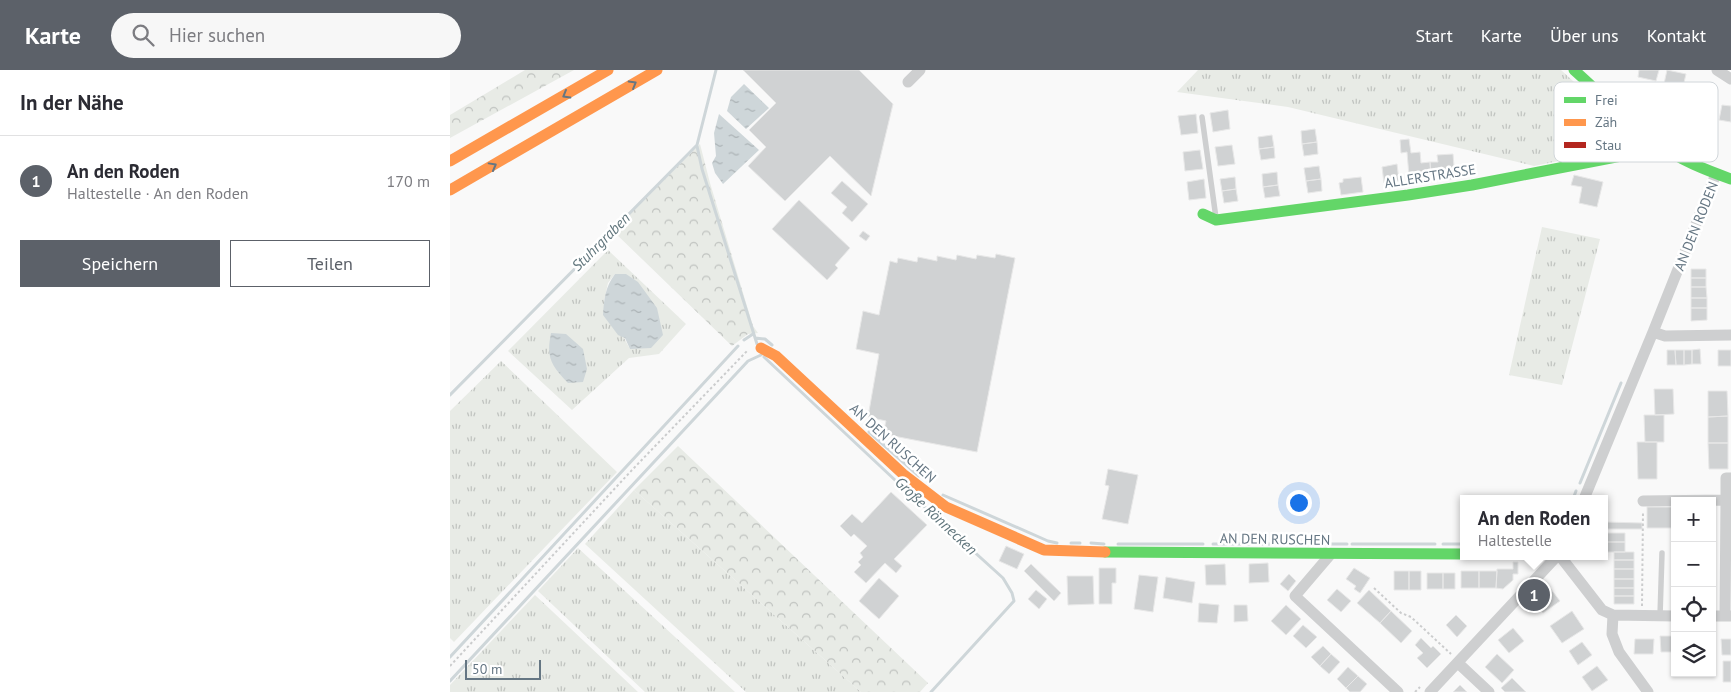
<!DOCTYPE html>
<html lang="de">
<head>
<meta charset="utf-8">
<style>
  :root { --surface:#fff; --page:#f7f7f7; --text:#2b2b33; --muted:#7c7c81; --line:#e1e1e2; --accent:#5c6169 }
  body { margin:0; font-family:"PT Sans",sans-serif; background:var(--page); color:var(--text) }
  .controls { position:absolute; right:15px; bottom:15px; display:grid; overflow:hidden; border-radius:0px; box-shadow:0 1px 4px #0004 }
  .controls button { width:45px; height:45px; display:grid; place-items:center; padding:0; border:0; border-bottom:1px solid var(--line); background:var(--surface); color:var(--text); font:25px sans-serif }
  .scale { position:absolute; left:15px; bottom:12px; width:76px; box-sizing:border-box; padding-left:5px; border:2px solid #657683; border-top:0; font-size:14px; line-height:18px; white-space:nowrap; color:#657683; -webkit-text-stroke:4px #fff; paint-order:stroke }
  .you { position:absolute; left:848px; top:432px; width:18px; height:18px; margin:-12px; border:4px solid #fff; border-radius:50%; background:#1a73e8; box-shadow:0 0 0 8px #1a73e833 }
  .badge { display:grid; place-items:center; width:32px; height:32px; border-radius:50%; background:var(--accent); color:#fff; font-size:16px; font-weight:700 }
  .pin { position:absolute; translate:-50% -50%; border:2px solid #fff; box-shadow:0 1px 5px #0006 }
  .popup { position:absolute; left:1010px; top:425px; width:148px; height:65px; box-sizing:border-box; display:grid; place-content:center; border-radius:0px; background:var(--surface); filter:drop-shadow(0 1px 4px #0005); font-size:16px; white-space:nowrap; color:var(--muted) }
  .popup b { font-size:19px; color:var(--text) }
  .popup::after { content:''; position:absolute; left:50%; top:100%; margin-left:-10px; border:10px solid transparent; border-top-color:var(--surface) }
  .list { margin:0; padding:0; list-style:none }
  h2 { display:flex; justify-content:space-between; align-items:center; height:65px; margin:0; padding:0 20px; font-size:21px }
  h2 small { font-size:16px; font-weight:400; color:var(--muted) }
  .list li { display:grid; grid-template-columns:32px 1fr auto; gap:15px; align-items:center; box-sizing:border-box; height:90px; padding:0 20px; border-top:1px solid var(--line) }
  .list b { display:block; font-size:19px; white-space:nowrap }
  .list p { margin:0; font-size:16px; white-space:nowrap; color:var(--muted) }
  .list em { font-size:16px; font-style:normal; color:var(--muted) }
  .actions { display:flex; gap:10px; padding:15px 20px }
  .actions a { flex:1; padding:11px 0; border:1px solid var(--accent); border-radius:0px; text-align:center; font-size:18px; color:var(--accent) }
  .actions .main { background:var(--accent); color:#fff }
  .icon { flex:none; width:28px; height:28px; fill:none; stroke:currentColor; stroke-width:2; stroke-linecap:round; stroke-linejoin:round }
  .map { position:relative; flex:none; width:1281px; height:622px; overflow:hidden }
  header { display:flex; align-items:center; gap:30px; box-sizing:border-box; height:70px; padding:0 25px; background:var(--accent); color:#fff }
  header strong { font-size:24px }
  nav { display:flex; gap:28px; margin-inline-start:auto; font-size:18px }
  .search { width:350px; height:45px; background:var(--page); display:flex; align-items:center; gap:12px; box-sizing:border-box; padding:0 18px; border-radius:28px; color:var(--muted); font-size:19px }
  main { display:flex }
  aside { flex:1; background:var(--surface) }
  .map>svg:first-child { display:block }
</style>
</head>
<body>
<header>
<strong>Karte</strong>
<div class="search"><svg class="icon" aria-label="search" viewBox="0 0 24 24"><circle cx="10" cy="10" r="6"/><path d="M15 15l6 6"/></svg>Hier suchen</div>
<nav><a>Start</a><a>Karte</a><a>Über uns</a><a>Kontakt</a></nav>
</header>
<main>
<aside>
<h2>In der Nähe<small></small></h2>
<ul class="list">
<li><span class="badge">1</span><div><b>An den Roden</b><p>Haltestelle · An den Roden</p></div><em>170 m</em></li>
</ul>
<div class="actions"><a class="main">Speichern</a><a>Teilen</a></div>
</aside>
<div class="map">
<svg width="1281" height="622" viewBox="0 0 1281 622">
  <defs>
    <pattern id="grass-tufts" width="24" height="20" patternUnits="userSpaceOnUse" patternTransform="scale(1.25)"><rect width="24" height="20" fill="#e8ebe6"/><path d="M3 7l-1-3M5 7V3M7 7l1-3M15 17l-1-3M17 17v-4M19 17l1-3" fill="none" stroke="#c0c3c0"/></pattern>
    <pattern id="forest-crowns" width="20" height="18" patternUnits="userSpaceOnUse" patternTransform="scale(1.25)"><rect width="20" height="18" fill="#e8ebe6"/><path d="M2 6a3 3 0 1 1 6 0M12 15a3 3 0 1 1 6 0" fill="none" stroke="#c0c3c0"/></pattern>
    <pattern id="water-ripples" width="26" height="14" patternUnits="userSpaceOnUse" patternTransform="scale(1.25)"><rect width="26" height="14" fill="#ced6d9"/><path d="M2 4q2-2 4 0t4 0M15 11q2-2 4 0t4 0" fill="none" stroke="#abb2b5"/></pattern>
  </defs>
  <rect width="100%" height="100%" fill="#f9f9f9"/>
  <path fill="url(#grass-tufts)" fill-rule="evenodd" d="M748,0H1111L1185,68V72L1182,76L1084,96L838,37L727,22Z
    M1092,157L1150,169L1112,315L1059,305Z
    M158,180L236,254L209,284L179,288L122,340L58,281ZM165,204L180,279L154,231L158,213Z
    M51,291L167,402L4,572L0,568V341Z
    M184,420L411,622H296L135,474Z
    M128,478L285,622H195L88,521Z
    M85,525L188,622H0V615Z"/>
  <path fill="url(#forest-crowns)" d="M75,0H124L0,68V45Z
    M250,74L260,113L303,256L308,263L298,264L282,276L163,161Z
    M228,376L478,613L470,622H411L184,420Z"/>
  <path fill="url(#water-ripples)" d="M294,14L319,38L296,59L277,41L281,27Z
    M269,44L309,80L273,114L265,103L262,93L266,86L264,63Z
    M165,204H176L188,212L207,238L213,265L201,278L180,279L175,268L168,265L153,245C154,230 155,217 165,204Z
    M101,263L116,264L133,279L137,299L133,312L118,313C101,295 96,288 101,263Z"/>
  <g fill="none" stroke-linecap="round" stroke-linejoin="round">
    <path stroke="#ced6d9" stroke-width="3" d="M247,76L252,99L307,274
      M305,268L315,269L322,275
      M294,270L303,264
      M314,287L446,411L553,508L562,523L564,531L481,622
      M0,325L247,75L266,0
      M419,362L469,406
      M1130,413L1171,313
      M493,425L598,471L607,473
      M1123,429L1126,421
      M621,473H630
      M641,473L654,474
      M668,474H753
      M763,474H837
      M844,474H897
      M902,474H985
      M993,474H1013
      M0,587L288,276
      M0,611L298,291L311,285"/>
  </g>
  <path fill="#d0d2d3" stroke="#e8e8e8" d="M293,0H409L443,34L421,126L380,86L335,131L298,96L316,77L299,60L326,33Z
    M1189,0H1209L1206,11L1188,7Z
    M1217,0L1236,4L1232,21L1222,18L1220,25L1212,23Z
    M1242,16L1262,20L1258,36L1239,33L1237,42L1231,40L1234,27L1239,28Z
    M1272,35L1281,36V52L1269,50Z
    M778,40L780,59L763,62L760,43Z
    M746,44L748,63L731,65L728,46Z
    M865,59L867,72L852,74L851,61Z
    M822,65L824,77L809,79L808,67Z
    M959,69L961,83L970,82L971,93L980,92L981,104L959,106L957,82L951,83L950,70Z
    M867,72L868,84L854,86L852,74Z
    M782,75L785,94L768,96L765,77Z
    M824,77L825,88L811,90L809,79Z
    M750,80L753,99L735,101L733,82Z
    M1003,84L1005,109L981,111L980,92H988L987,85Z
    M947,94L949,111L934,113L932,97Z
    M869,96L871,109L856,111L854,98Z
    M827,102L828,115L813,117L812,104Z
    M1124,105L1153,112L1147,137L1129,133L1132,117L1121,115Z
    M785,107L786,119L772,121L770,109Z
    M911,107L913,122L891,125L889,113L893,112V109Z
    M754,109L756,128L739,130L737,112Z
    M871,109L872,121L858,123L856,111Z
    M392,111L418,134L402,152L392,143L397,137L381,123Z
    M828,115L830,126L815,128L813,117Z
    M786,119L788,131L774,133L772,121Z
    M349,130L400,178L385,195L388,198L377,210L322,159Z
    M413,161L420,166L416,171L409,166Z
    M546,184L565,188L527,382L433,364L436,351L418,347L429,284L406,279L413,241L429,245L440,191L447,193L448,188L467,192L468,187L487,191V186L506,190L507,185L526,189L527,185L545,188Z
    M1241,199H1256V208H1241Z
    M1241,208H1256V217H1241Z
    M1241,217H1256L1257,228H1241Z
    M1241,228H1257V238H1241Z
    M1241,238H1257V250L1241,251Z
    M1250,279L1251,294H1242V280Z
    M1217,280H1225L1226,295H1217Z
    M1225,280H1234V295H1226Z
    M1234,280H1242V294L1234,295Z
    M1268,280H1281V296H1268Z
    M1204,319H1223L1224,344L1205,345Z
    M1258,321H1277L1278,346L1258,347Z
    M1194,345H1214V372H1195Z
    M1278,346V373H1258V347Z
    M1187,372H1207V409H1188Z
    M1258,373H1278V399H1259Z
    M658,399L688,405L678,454L652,449L659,416L655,415Z
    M441,422L477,455L444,489L452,496L446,503L435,493L416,513L404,502L411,495L408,492L413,487L410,483L417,476L404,464L401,467L390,456L402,444L412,453Z
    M1197,437H1223V458H1197Z
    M1154,452L1192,453V459H1154Z
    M1155,463H1175V472H1155Z
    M1155,472H1175V482H1155Z
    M556,476L574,484L567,499L549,491Z
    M1164,482H1184V490H1164Z
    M1164,490H1184V499H1164Z
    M1063,492H1068V504H1063V510L1053,519L1046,518L1047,499H1063Z
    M818,493L819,512L799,513V494Z
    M581,494L611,523L604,531L574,501Z
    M775,494L776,515H756L755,495Z
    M649,498H666V513H662V534H649Z
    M904,498L920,508L910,523L904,519L906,516L896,509Z
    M1164,499H1184V509H1164Z
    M944,501H959V520H944Z
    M959,501H971V520H959Z
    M1011,501H1029V518H1011Z
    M1029,501H1047L1046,518H1029Z
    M977,503H993V519H977Z
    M993,503H1005V519H993Z
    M839,504L846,511L838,521L830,514Z
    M689,505L708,507L703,542L684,539Z
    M617,506H643L644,534L618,535Z
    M716,507L745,512L742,533L713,528Z
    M429,508L449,526L429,549L409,531Z
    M1164,509H1184V518H1164Z
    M1100,518L1110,531L1093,543L1083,530Z
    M1164,518H1184V526H1164Z
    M887,519L901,531L891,542L877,530Z
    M586,520L597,529L589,539L578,529Z
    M919,520L941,541L930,553L907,533Z
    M1164,526H1184V534H1164Z
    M749,533L769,535L767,553L748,552Z
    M784,535H797L798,551L784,552Z
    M836,535L851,549L836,565L821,551Z
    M941,541L962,561L951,573L930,553Z
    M1122,541L1134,559L1112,573L1100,556Z
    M1006,545L1017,556L1007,567L996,555Z
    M853,555L867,567L856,578L843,566Z
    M1063,558L1074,571L1059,583L1048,570Z
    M1210,566H1225V582H1211Z
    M971,568L981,578L983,576L991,584L977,598L967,588L973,583L965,575Z
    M1185,569H1204L1203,584H1184Z
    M1271,569H1281V585H1272Z
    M1132,572L1142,585L1128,595L1119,581Z
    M873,576L881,584L870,596L861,587Z
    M881,584L890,592L879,604L870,596Z
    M1047,584L1064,600L1052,613L1035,597Z
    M1273,591H1281V612H1273Z
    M1147,596L1158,610L1142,621L1132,607Z
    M898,597L908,606L896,618L887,609Z
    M908,606L917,614L910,622H900L896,618Z
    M1062,608L1076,622H1055L1051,618Z
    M1010,615L1017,622H1003Z"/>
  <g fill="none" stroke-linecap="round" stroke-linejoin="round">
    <path stroke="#cbcccd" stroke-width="2" stroke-dasharray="2.5 2.5" stroke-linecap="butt" d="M924,518L951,543L961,547L1001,584
      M1192,536L1193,441
      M0,596L182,400L297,281H299
      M965,622L970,617"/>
    <path stroke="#cecfd0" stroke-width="5.5" d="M752,47L766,148
      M1210,546L1212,483"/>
    <path stroke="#cecfd0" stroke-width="11" d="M1267,0L1281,9
      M458,12L470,0
      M1203,262L1215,266L1281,265
      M1134,429L1203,262L1266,104
      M1276,430V408H1281
      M1193,431L1276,430L1275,546
      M880,485L845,526L948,622
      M1110,486L1152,540L1163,545L1225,546
      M1163,545L1162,564L1169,582L1198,622
      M1262,546H1281
      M1008,593L1039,622
      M980,622L1107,486"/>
    <path stroke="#63d668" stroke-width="11" d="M1124,0C1152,25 1178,52 1208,74C1230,90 1256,100 1281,109
      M753,144L766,150L958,125L1022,115L1197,81L1208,73
      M655,482L1014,484"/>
    <path stroke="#ff974d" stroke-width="11" d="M0,91L158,0
      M0,120L207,0
      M311,278L326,286L453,404L496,437L594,480L655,482"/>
  </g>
  <defs><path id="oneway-chevron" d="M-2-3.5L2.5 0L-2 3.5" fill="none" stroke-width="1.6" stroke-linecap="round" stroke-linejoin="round" transform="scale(1.25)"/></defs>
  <g stroke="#657683">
    <use href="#oneway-chevron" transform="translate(183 14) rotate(-30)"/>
    <use href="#oneway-chevron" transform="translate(116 25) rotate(150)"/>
    <use href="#oneway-chevron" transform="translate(43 96) rotate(-29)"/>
  </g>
  <g text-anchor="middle" stroke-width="5" stroke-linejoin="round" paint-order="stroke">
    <g font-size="14" fill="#657683" stroke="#fff">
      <text transform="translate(980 106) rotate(-9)" y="5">ALLERSTRASSE</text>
      <text transform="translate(1246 156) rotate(-68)" y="5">AN DEN RODEN</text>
      <text transform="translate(443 373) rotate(42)" y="5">AN DEN RUSCHEN</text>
      <text transform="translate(825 469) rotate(1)" y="5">AN DEN RUSCHEN</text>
    </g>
    <g font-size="15" font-style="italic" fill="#60757c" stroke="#fff">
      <text transform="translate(151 172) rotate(-45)" y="5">Stuhrgraben</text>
      <text transform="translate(486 446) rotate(43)" y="5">Große Rönnecken</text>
    </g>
  </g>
  <rect x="1104" y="12" width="164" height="80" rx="8" fill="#fff" stroke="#d1d6da" stroke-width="1"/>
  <rect x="1114" y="27" width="22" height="6" fill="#63d668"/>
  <rect x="1114" y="49" width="22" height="7" fill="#ff974d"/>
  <rect x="1114" y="72" width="22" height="6" fill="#b3261e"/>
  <g font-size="14" fill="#657683">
    <text x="1145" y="35">Frei</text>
    <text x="1145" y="57">Zäh</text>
    <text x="1145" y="80">Stau</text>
  </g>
</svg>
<div class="controls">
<button>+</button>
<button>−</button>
<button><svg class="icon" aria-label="locate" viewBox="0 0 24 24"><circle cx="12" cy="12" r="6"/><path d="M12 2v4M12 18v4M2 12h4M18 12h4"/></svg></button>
<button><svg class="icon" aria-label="layers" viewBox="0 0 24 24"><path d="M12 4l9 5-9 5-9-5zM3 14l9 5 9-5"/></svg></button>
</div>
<div class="scale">50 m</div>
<div class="you"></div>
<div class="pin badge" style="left:1084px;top:525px">1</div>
<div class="popup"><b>An den Roden</b>Haltestelle</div>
</div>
</main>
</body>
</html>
